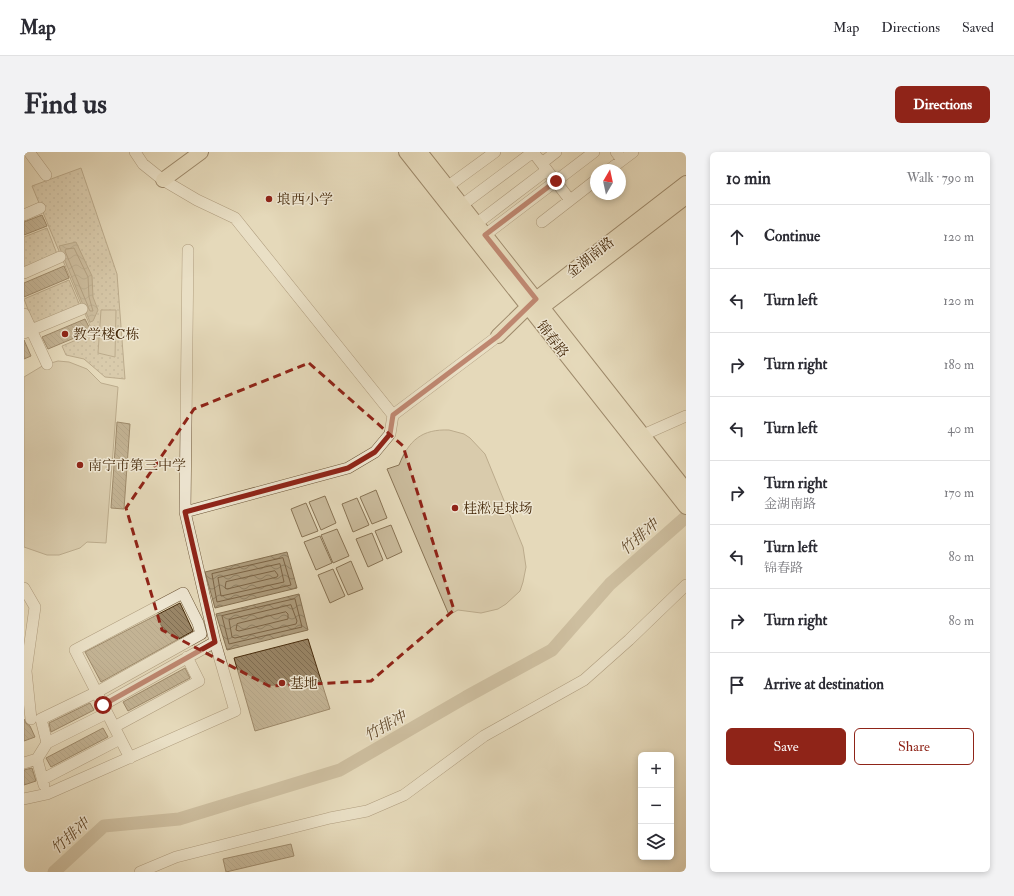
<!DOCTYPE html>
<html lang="en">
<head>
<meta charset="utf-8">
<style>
  :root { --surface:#fff; --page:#f2f2f3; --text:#2b2b33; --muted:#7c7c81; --line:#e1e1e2; --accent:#8f2418 }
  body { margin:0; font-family:"IM FELL Double Pica","Noto Serif SC",serif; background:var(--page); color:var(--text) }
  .controls { position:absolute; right:12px; bottom:12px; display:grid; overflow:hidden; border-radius:6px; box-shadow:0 2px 6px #0003 }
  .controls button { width:36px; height:36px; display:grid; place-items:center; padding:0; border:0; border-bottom:1px solid var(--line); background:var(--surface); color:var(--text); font:20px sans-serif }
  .compass { position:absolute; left:566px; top:12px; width:36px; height:36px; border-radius:50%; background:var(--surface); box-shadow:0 2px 6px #0003; rotate:9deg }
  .stop { position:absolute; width:12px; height:12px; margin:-9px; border:3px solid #8f2418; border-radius:50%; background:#fff }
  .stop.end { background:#8f2418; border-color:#fff; box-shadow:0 1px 4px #0008 }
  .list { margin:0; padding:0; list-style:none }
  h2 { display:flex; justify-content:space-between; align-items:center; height:52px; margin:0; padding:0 16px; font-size:17px }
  h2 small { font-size:13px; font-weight:400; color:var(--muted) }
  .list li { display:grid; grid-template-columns:26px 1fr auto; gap:12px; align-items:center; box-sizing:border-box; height:64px; padding:0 16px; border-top:1px solid var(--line) }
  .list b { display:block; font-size:15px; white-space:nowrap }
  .list p { margin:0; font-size:13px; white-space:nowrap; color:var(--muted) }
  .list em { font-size:13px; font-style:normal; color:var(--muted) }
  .actions { display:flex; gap:8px; padding:12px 16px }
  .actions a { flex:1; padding:9px 0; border:1px solid var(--accent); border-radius:6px; text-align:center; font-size:14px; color:var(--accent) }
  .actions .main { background:var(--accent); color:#fff }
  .icon { flex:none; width:22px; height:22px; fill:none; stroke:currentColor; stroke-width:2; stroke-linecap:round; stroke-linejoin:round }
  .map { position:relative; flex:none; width:662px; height:720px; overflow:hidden; border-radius:6px }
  header { display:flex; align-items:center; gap:24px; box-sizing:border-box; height:56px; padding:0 20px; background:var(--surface); border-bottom:1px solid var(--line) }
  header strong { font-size:19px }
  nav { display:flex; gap:22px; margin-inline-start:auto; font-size:14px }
  .intro { display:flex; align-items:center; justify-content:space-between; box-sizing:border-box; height:96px; padding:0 24px }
  h1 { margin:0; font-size:28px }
  .button { padding:10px 18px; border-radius:6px; background:var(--accent); color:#fff; font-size:14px; font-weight:700 }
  main { display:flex; gap:24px; padding:0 24px }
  aside { flex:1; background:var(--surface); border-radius:6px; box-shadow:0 2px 6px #0003 }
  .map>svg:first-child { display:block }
</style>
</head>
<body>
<header>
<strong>Map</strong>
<nav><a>Map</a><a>Directions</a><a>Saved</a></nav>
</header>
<div class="intro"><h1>Find us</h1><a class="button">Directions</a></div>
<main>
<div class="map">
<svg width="662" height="720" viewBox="0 0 662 720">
  <defs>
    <pattern id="grass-dots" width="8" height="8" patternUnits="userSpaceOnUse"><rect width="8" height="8" fill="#cabb9c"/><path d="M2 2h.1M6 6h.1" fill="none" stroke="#a6987e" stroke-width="1.8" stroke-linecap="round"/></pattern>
    <pattern id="water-waves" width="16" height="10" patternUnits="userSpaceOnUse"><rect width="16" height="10" fill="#af9e7f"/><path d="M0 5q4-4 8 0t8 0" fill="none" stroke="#908166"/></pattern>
    <pattern id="building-back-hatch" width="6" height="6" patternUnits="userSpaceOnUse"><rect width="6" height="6" fill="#998566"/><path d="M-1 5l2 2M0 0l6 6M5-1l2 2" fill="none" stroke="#7f6d52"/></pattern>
  </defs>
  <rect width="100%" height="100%" fill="#e5d9ba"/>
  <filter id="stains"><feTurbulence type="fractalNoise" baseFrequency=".005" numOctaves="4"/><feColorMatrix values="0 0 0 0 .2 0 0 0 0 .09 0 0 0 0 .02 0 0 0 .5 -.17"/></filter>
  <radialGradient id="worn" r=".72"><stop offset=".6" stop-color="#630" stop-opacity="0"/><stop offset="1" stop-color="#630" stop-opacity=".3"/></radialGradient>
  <path fill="url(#grass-dots)" stroke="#887354" d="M57,16L93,122L101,227L81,225L60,207L42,203L38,194L69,181L8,34Z
    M23,76L33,102L0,116V85Z
    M45,128L56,154L10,173L0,147Z"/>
  <path fill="#cabb9c" stroke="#887354" d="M77,158H92L91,205L74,201Z
    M34,209L45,210L63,217L77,231L94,235L82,391L63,390L56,396L35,403H23L0,395V225L20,213Z
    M425,278L440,282L446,286L461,302L499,395L502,415L499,430L496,439L482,452L474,457L457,461L434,458L425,463L363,317L375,313C385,288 398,277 425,278Z
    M352,338L363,366L348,372L336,345Z
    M301,344L312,371L297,378L285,350Z
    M333,346L345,373L329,380L318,352Z
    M282,351L294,379L278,385L267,357Z
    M367,373L378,400L363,407L351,379Z
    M313,377L325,404L309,411L297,383Z
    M348,381L359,408L344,415L332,387Z
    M296,384L308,411L292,418L280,390Z
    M327,409L339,437L324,443L312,416Z
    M309,417L321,444L306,451L294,423Z"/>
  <path fill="url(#water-waves)" stroke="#857051" d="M52,90L68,124L69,145L74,158L69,169L66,170L35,94Z
    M263,400L273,436L191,456L181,420Z
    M275,442L284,478L203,498L192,462Z"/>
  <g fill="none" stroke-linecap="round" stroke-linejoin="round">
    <path stroke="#7b6446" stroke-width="1" d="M64,154L41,99L42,97L50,96L64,125L65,145L69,159H66L64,155
      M259,406L267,433L193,450L188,422Z
      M256,412L260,430L197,444L194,426Z
      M251,419L254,423L253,425L203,437L201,436L202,430Z
      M271,447L278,475L205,492L198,464Z
      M267,453L273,469L272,472L211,486L208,485L205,468Z
      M262,460L264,462V467L215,479L212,478L213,472Z"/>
    <path stroke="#af9e7f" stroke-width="13" d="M30,720L80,674L155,667L316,618L442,545L528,498L586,432L662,365"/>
  </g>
  <path fill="url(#building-back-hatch)" stroke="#472b0c" d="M18,63L23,74L0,83V70Z
    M40,114L45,126L0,145V131Z
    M61,167L67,179L24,197L18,185Z
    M0,188L7,204L0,207Z
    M93,270L106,272L100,357L87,356Z
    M156,451L169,479L77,530L61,500Z
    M284,487L306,557L231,579L210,506Z
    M161,516L166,526L104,559L99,550Z
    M66,551L70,558L27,580L25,571Z
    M0,567L2,571L6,574L11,585L0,589Z
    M79,576L84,585L27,615L22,606Z
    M8,616L12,629L0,633V618Z
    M267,692L270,704L202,720L199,707Z"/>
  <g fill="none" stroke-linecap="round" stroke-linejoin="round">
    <g stroke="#6e5638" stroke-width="12">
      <path id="minor" d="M5,0L22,23
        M111,0L119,12L139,28L173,48L211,66L369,263L366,282L351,300L324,316L161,360
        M509,0L546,48
        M592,0L598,8
        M518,11L532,0
        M585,18L609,0
        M423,35L471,0
        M438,53L509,0
        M0,63L16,56
        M518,70L572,28
        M452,72L523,18
        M461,83L570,0
        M0,121L36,105
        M0,162L23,212
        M0,181L58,157
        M369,263L474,184
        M619,283L662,264
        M0,436L11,455L2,519L7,567
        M79,553L191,490
        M83,561L23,591L17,567L73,540L177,482L174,471L159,441L51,498C69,534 88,570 106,606
        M90,575L175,529L163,505
        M13,607L20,633
        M0,611L13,607L23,591
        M19,627L96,587
        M0,647L23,642L211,559L191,490L161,360L164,98
        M116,720L152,705L306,666L343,659L380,643L460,584L560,528L605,488L662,433"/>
    </g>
    <g stroke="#472b0c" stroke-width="16">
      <path id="major" d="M382,0L662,355
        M396,0L662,338
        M139,28L177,0
        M512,160L662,45
        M474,184L512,147L662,31"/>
    </g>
    <use href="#minor" stroke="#eee6d2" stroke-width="11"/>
    <use href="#major" stroke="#e5d9ba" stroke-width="14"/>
  </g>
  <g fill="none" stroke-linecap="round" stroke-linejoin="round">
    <path stroke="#8f2418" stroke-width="5" d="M79,553L191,490L161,360L324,316L351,300L366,282L369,263L474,184L512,147L461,83L532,29"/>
  </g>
  <path d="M0 0H662V720H0ZM285,211L379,294L430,458L347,529L245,534L138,478L102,356L170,257Z" fill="#e5d9ba" fill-opacity=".55" fill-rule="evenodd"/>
  <path fill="none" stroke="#8f2418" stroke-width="3" stroke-dasharray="8 5" stroke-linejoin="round" d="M285,211L379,294L430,458L347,529L245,534L138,478L102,356L170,257Z"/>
  <g fill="#8f2418" stroke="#eee6d2" stroke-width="1.5">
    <circle cx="245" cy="47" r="4"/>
    <circle cx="41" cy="182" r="4"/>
    <circle cx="56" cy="313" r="4"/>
    <circle cx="431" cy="356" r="4"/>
    <circle cx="258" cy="531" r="4"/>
  </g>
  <g text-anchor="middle" stroke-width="3" stroke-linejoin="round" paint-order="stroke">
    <g font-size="14" fill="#472b0c" stroke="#eee6d2" text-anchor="start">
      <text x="253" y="52">埌西小学</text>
      <text x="49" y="187">教学楼C栋</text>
      <text x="64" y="318">南宁市第三中学</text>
      <text x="439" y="361">桂淞足球场</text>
      <text x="266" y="536">基地</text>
    </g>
    <g font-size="14" fill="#472b0c" stroke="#eee6d2">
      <text transform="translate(566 105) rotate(-38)" y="5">金湖南路</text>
      <text transform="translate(529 187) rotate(52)" y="5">锦春路</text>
    </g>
    <g font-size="15" font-style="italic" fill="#614829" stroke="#eee6d2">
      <text transform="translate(615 385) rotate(-41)" y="5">竹排冲</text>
      <text transform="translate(361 574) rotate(-29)" y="5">竹排冲</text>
      <text transform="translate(46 684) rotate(-42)" y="5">竹排冲</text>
    </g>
  </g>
  <rect width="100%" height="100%" filter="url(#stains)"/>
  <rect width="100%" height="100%" fill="url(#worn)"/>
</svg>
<div class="controls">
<button>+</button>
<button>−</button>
<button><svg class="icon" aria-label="layers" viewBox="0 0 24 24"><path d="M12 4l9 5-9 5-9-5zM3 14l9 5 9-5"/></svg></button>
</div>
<svg class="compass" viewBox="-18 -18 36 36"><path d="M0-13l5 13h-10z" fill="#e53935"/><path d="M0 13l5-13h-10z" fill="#7c7c81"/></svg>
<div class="stop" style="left:79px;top:553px"></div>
<div class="stop end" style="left:532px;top:29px"></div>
</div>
<aside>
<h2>10 min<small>Walk · 790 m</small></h2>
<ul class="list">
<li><svg class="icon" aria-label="ahead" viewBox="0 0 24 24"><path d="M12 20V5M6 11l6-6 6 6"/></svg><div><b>Continue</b></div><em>120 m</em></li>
<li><svg class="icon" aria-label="left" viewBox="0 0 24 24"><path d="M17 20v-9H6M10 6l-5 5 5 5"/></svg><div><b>Turn left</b></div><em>120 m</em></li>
<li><svg class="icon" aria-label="right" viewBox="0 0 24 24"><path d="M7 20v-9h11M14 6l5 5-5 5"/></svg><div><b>Turn right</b></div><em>180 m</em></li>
<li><svg class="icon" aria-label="left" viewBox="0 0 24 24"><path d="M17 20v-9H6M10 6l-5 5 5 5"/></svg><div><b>Turn left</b></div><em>40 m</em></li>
<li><svg class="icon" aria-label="right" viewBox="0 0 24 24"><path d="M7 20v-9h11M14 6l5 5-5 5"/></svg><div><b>Turn right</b><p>金湖南路</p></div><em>170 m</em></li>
<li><svg class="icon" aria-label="left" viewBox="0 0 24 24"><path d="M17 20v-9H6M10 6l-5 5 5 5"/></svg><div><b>Turn left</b><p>锦春路</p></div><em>80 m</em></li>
<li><svg class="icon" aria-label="right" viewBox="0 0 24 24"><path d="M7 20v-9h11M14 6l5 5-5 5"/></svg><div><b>Turn right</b></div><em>80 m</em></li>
<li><svg class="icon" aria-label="arrive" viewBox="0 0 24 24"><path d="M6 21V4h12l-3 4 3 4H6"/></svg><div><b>Arrive at destination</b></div></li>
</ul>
<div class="actions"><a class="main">Save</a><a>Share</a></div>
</aside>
</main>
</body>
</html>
